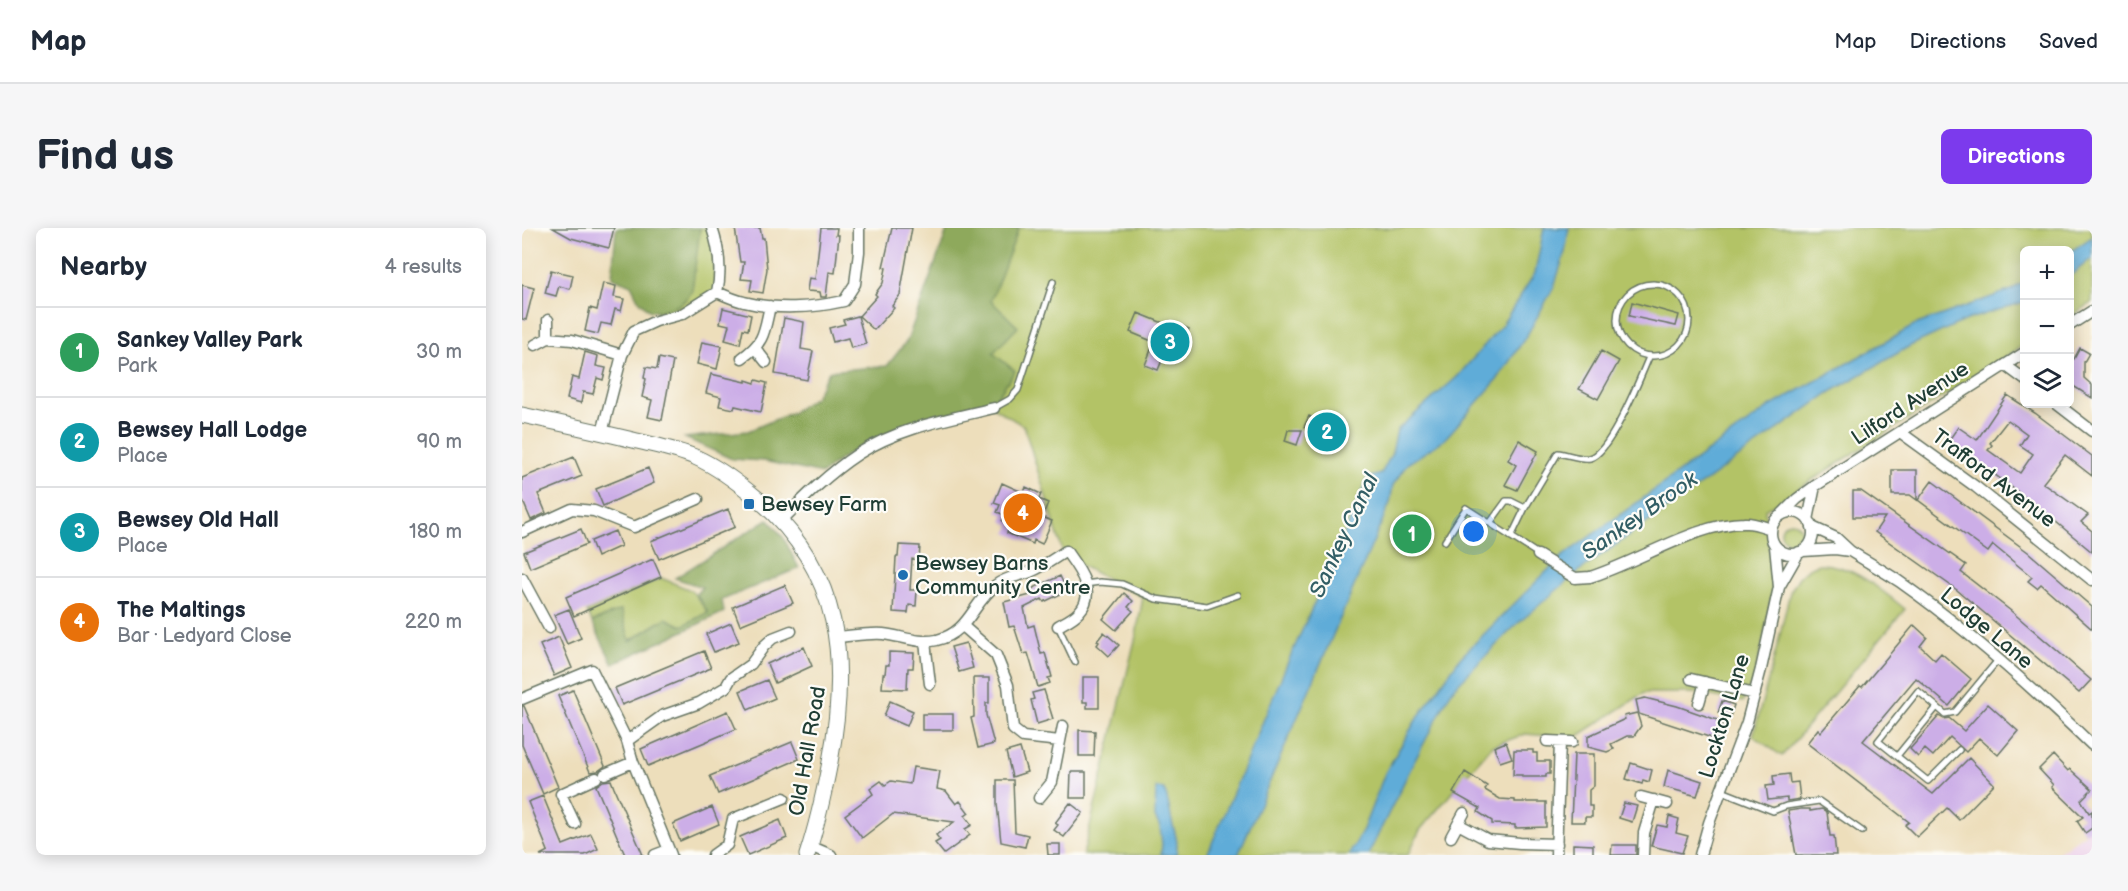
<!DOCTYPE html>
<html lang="en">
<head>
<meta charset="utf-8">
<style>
  :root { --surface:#fff; --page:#f6f6f7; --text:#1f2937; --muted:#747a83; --line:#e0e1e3; --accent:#7c3aed }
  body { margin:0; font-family:"Balsamiq Sans",sans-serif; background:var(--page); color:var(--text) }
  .controls { position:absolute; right:18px; top:18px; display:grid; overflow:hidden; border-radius:9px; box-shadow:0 3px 15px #0003 }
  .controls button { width:54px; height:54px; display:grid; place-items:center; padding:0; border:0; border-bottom:2px solid var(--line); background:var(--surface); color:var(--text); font:30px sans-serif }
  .you { position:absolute; left:952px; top:304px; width:21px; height:21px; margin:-15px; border:4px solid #fff; border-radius:50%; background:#1a73e8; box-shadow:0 0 0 9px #1a73e833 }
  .badge { display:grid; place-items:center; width:39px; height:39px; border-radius:50%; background:var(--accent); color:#fff; font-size:20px; font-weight:700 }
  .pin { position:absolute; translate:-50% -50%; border:3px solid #fff; box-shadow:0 2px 6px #0006 }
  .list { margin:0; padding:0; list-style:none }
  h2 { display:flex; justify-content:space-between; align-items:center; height:78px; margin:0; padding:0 24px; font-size:26px }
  h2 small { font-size:20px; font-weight:400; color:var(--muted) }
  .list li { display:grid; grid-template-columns:39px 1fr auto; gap:18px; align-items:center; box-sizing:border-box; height:90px; padding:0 24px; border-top:2px solid var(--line) }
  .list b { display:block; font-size:22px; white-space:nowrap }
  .list p { margin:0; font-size:20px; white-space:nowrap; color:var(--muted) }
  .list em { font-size:20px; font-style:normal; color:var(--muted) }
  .icon { flex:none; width:33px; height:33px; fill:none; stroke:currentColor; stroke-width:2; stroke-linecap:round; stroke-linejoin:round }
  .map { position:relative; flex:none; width:1570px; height:627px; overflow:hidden; border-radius:9px }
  header { display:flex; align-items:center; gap:36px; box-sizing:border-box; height:84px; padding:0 30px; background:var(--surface); border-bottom:2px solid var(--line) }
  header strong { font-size:28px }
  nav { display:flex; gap:33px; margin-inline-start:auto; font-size:21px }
  .intro { display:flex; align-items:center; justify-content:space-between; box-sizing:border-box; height:144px; padding:0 36px }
  h1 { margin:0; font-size:42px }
  .button { padding:15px 27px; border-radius:9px; background:var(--accent); color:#fff; font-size:21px; font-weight:700 }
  main { display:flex; gap:36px; padding:0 36px }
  aside { flex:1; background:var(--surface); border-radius:9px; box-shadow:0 3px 15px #0003 }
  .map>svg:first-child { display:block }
</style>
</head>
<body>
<header>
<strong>Map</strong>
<nav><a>Map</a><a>Directions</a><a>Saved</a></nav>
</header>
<div class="intro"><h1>Find us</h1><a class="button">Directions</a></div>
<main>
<aside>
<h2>Nearby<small>4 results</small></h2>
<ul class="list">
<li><span class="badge" style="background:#2e9e5b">1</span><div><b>Sankey Valley Park</b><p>Park</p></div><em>30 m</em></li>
<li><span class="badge" style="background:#0f9aa8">2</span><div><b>Bewsey Hall Lodge</b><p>Place</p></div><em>90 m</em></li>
<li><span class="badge" style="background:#0f9aa8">3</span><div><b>Bewsey Old Hall</b><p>Place</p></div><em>180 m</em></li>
<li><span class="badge" style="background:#e8710a">4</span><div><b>The Maltings</b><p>Bar · Ledyard Close</p></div><em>220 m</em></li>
</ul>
</aside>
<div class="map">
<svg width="1570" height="627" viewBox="0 0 1570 627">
  <rect width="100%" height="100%" fill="#fdfcf7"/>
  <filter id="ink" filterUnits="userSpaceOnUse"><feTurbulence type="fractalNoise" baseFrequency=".0167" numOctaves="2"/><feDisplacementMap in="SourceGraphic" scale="12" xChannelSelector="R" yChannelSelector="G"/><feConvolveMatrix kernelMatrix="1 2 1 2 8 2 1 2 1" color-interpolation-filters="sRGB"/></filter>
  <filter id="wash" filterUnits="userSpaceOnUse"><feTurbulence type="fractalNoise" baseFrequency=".008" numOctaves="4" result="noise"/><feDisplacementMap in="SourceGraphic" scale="24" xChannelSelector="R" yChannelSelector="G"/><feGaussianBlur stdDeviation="1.35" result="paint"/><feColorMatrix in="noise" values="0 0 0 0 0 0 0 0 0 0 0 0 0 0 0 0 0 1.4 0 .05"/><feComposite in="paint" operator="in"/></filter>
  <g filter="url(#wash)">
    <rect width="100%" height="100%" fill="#eddebb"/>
    <path fill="#ecd1ea" d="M1570,601V627H1533L1557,610Z"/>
    <path fill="#b3c366" stroke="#69804d" stroke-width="1.5" d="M151,0H190L195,64L134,93Z
      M426,0H1570V74L1548,89V22H1502V117L1243,282L1251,357L1240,419L1232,450L1221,474L1175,465H1122L1053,510L1003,506L970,518L898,602L886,627H561L614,408L621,369L542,329C530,285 515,242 502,198L472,180L470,176Z
      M1259 304a10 10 0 1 1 20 0a10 10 0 1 1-20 0Z
      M1297,336C1330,336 1358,361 1383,381L1260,528L1231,508L1256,415L1268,364L1277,349L1287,340Z
      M139,350L169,362L186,384L160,398L144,390L107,413L99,382L70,394L65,384Z"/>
    <path fill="#8ea95b" stroke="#567348" stroke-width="1.5" d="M94,0H178L170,63C160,80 147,82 128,83L116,71L109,57L90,49Z
      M426,0H497L469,73L496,99L471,125L493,143L470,176C409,189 348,203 300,246L242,233L210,231L163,210L226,203L269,185L293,169L307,143L365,138L385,113Z
      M246,291L261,309L277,340L200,372L202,384L91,436L70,394L99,382L108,413L144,390L160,398L186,385L174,366L180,359L153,350Z"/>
    <path fill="#5facd8" stroke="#3f7486" stroke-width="1.5" d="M1022,0H1047L1043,24L1032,59L1005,107L975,152L922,212L885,236L871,257L868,275L716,627H685L765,436L813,329L845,250L859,246L870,225L875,202L935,149L980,97L1013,45Z
      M1570,9V30L1548,48V24Z
      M1502,54V74L1444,92L1388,118L1307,165L1056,344L994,397L930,462L891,536L846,627H827L840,604L863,545L894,492L938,430L1038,330L1249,178L1395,96L1489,62Z
      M634,560L642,561C646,571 647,579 649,589C652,605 657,610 654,627H639L640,616L638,599L633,589Z"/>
    <g id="blocks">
      <path fill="#ccaee7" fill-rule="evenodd" d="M31,0H92L87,20L49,10Z
        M213,0H238L240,10H242L245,41L241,65L228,63L230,52L219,51L222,34H218Z
        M299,0H315L314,7H317L313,45L307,44L304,69H299L298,64L285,63L287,50L293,51Z
        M370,0H390L378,67L370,78L372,80L352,102L337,88L355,68L353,66L361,55L364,40L361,39Z
        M29,42L51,47L48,61L37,58L34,68L23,65Z
        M81,55L94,58L92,69L102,71L99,83L93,81L89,97L79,95L76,106L63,103L68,80L75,82Z
        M0,57L12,60L4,92L0,91Z
        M1110,74L1157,87L1154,98L1107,88Z
        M201,80L229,87L226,102L221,101L218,116L203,112L207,97L198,95Z
        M616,85L646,97L648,93L667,101L662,113L668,115L663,127L645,120L636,142L623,137L632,114L608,104Z
        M336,88L344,116L329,120L326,110L311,114L307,100L323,96L321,92Z
        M262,90L282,94L279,121L291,123L285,152L253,146Z
        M180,114L200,118L195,141L175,136Z
        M1558,120L1567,125L1562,134V150L1570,157V170L1548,156V131H1552Z
        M1079,123L1097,133L1076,171L1057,161Z
        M63,124L76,128L74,138L84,140L81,152L75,150L71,166L61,164L59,175L45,171L50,149L57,151Z
        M137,130L151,133L140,192L126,189L130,172L120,169L124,151L122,150L124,139L135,141Z
        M189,146L224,154V152L233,155L234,152L245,155L239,184L213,178L212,181L197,178L199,169L184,165Z
        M1485,167L1513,185L1570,228V248L1543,227L1521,255L1566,287L1559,294L1570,303V324L1521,283L1427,212L1436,199L1455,212ZM1486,192L1505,206L1498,217L1511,226L1498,245L1466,222L1470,217L1468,215Z
        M787,188L818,202L813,213L782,199Z
        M766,202H780L775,217L763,213Z
        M997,212L1016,223L995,262L983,257L994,237L986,232Z
        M52,229L60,248L16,266L24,285L9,292L0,271V250Z
        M126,240L132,255L81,278L74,261Z
        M1370,242H1395V272L1388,267H1370Z
        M1410,253L1506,324L1570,379V401L1519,356L1515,360L1506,353L1510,349L1471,317L1466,324L1396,272Z
        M480,255L502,265L504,259L519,266L517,271L526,275L520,289L530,293L520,316L512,312L511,316L485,305L488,297L480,293L483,287L475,284L478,277L472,275Z
        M1331,263H1339L1444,337L1439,344L1489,383L1569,452L1557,465L1435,362L1353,304L1363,289H1331Z
        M206,281L213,299L137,331L129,313Z
        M59,301L65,316L8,340L2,324Z
        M93,303L99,318L75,329L69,313Z
        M377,317L398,318L397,332L390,331L388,362H395L394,378L387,377L386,385L371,384L374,329H376Z
        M131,331L139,349L52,388L44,369Z
        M538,348L545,363L522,374L520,371L502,380L506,399L512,397L519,426L523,425L530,449L526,450L528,455L516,459L506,425L501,426L492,398L487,399L482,374L512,366L509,361Z
        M263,357L271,375L218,397L211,379Z
        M602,365L611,373L606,379L611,383L594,402L581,391Z
        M47,381L59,410L45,416L32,387Z
        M209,395L217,414L192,424L184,406Z
        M1392,397L1405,409L1398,418L1413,432L1419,425L1449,451L1427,478L1394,450L1341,513L1411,566L1447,530L1472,556L1437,592L1425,580L1395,609L1383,597L1387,594L1285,515L1296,501L1299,504L1338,458L1340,459Z
        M582,404L597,417L587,428L575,417L577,414L575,413Z
        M37,409L50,440L32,448L18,417Z
        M444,415L451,440L437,444L429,419Z
        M282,419L290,438L253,455L245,436Z
        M182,423L189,440L100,477L93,460Z
        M367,424L392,425L391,440H386L385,461L360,460L361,446H363L364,437H367Z
        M561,449H577V480H565V474H561Z
        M451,450H467V475H464V487L472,516L456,520L449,490L452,489Z
        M245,452L253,470L226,482L218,463Z
        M51,462L83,538L76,543L68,544L36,468Z
        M522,462L531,491L515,496L509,472L512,471L510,465Z
        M1123,470L1155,478L1201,494L1196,512L1117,486L1114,472Z
        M368,473L391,483L385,498L362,488Z
        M1200,473L1212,477L1208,489L1196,485Z
        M1466,476L1496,503L1476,527L1457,510L1444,524L1428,509L1411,528L1403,521L1396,529L1388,521L1417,488L1422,491L1427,490L1442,503Z
        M0,478H2L36,559L21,566L0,517Z
        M206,483L214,501L126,538L119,521Z
        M1115,485L1119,498L1112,508H1105L1089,516L1092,521L1085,524L1066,519V508L1103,491L1102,488Z
        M400,486H431V502H400Z
        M557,502L573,503L572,528H557Z
        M270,514L277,531L196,566L188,548Z
        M984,514L990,530L978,534L972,519Z
        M498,520L505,544L490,549L484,524Z
        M992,522H1011V525H1015V533H1028V546H1024V549H1000V547H991Z
        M1052,526H1072V558L1067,562V578H1070V589H1063V594H1049Z
        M1531,527L1546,543L1548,541L1570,561L1559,572L1567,585L1570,583V600L1563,605L1555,593L1561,589L1530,559L1532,557L1517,541Z
        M1109,535L1130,542L1127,554L1121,552L1120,556L1104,551Z
        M391,539L418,543L415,561L424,563L434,576L438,573L447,585L443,588L450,597L443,601L448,607L422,626L413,615L418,612L414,607L432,594L371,586L340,610L323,587L351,566L348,561L359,553L363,557L369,553L388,556Z
        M1146,542L1180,553L1175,568L1142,559Z
        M549,544H564V570H548Z
        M943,544L965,558L963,562L978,571L993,572V574H1024V599L993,600V597L970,596V593L956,584L958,580L931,565Z
        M1267,546L1268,555L1276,554L1278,571L1265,573V570L1246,572L1244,558L1252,557L1251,548Z
        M89,552L92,560L121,627H103L74,558L81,553Z
        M475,552H491L493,604L506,607L503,619L479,614L475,576Z
        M21,568L41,617L69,606L76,621L63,627H18L26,623L6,574Z
        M548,575L561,585L542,609L532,602L536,597L533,595Z
        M1102,575L1115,578L1110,594L1097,590Z
        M190,579L197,596L158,613L151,596Z
        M1279,581H1288V583L1300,581L1305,584L1308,608H1312L1314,627H1274L1266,583Z
        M1147,588L1157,591L1154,605L1166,608L1160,625L1129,618L1135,597L1145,599Z
        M258,592L265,610L226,627L218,609Z
        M525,616H538V627H526Z
        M1051,616L1071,617V627H1051Z
        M1090,617H1114V627H1089Z"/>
    </g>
  </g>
  <g filter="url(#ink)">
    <use href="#blocks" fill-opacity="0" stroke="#677563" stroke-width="1.5"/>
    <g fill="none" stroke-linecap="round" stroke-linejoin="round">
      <g stroke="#677563" stroke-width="8">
        <path id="lane" d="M1095 92a36 36 0 1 1 72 0a36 36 0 1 1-72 0Z
          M472,180L488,171L496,162L531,54
          M1003,280L1036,225C1045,226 1059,232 1068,230C1088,226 1119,148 1127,129
          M968,295L984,273H989L1003,280L989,309
          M923,313L944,280L1016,326
          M563,356L578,354L600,356L634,371L685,378L716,367
          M536,398L553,434
          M1415,479L1396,463L1356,513L1406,553L1437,522
          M1375,528L1415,479L1423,486L1433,484L1476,432
          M1200,563L1251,583L1264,578L1297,573L1340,603"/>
      </g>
      <g stroke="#677563" stroke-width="13">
        <path id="street" d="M195,64C204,68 213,72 222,74C253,82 291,80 322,73L333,56L337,24V0
          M1548,97L1570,83
          M26,110L50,112L100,127
          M13,117L26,110V92
          M233,120L244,134
          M220,130C243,114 242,104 248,78
          M1483,137L1502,151
          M1535,176L1570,203
          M1378,204L1454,259L1570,352
          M80,205L100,127L112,103L134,93L160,86L195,64C200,43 197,21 190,0
          M1249 305a21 21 0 1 1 42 0a21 21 0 1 1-42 0Z
          M1260,286L1275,271L1293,258L1502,125
          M1286,292L1293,258
          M259,293C283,269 307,245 336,226C376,200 426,191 472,180
          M0,304L50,281L72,283L112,299L176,271
          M1253,318L1257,359
          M1281,323L1313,321L1328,323L1314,310L1290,299
          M1328,323C1344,333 1362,343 1378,354C1446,402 1510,459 1570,517
          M1016,327L1053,350L1068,349C1114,335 1175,295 1222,295C1231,294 1240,298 1249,301
          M0,350L27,400
          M442,399L474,427L486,457L491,501L501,509L538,513
          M315,409C330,408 346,405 361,406C380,408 396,416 415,412C448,404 450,375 474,357C484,349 497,348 508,344C521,339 533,330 544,323C556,340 576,364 557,384C552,390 543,394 536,398
          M403,414L408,456
          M1169,451L1233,466
          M0,471L70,442L105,513L111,534L149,627
          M1177,475L1183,454
          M105,513L140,488L177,475L204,459L209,450L229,436L242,418L251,410L269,403
          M1025,513L1050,514
          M83,546L111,534
          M1119,569L1145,576
          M517,570L530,554L541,498
          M53,596L39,566L74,550
          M936,596L966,612L998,615L1035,616
          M929,609L942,585
          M288,618L309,627
          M133,627L146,622
          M191,627L205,617L211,591L262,570
          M1034,627L1038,514
          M1121,627L1122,605L1132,572
          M1178,627L1187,595L1225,494L1239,441L1257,359L1277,324"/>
      </g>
      <g stroke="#677563" stroke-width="17">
        <path id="secondary" d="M0,187C37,195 74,203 111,212C131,217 154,221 173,229C196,239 218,256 237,272C320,344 327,433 308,534C302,565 295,597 285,627"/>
      </g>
      <use href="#lane" stroke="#fff" stroke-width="5"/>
      <use href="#street" stroke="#fff" stroke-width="10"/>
      <use href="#secondary" stroke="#fff" stroke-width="15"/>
    </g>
  </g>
  <g fill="#1f6fb2" stroke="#fdfcf7" stroke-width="2">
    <rect x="221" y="270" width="12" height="12" rx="3"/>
    <circle cx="381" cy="347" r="6"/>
  </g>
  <g text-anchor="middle" stroke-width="4.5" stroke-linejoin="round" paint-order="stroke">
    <g font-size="21" fill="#1f3d34" stroke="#fdfcf7">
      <text transform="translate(1388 175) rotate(-33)" y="7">Lilford Avenue</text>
      <text transform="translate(1472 250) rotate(37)" y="7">Trafford Avenue</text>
      <text transform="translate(1465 400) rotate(40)" y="7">Lodge Lane</text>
      <text transform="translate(1202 488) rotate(-73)" y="7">Lockton Lane</text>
      <text transform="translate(285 523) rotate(-80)" y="7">Old Hall Road</text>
    </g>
    <g font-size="21" fill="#1f3d34" stroke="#fdfcf7" text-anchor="start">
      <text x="239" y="283">Bewsey Farm</text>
      <text x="393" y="342">Bewsey Barns<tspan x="393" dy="24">Community Centre</tspan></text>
    </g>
    <g font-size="22" font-style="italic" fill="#325e65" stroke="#fdfcf7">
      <text transform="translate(1117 287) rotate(-35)" y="8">Sankey Brook</text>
      <text transform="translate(821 307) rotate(-65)" y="8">Sankey Canal</text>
    </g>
  </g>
</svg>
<div class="controls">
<button>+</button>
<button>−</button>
<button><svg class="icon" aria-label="layers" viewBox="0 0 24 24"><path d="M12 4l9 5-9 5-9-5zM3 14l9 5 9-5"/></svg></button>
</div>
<div class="you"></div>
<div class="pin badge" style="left:890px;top:306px;background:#2e9e5b">1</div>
<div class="pin badge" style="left:805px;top:204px;background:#0f9aa8">2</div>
<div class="pin badge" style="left:648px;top:114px;background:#0f9aa8">3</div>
<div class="pin badge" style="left:501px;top:285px;background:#e8710a">4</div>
</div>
</main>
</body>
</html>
